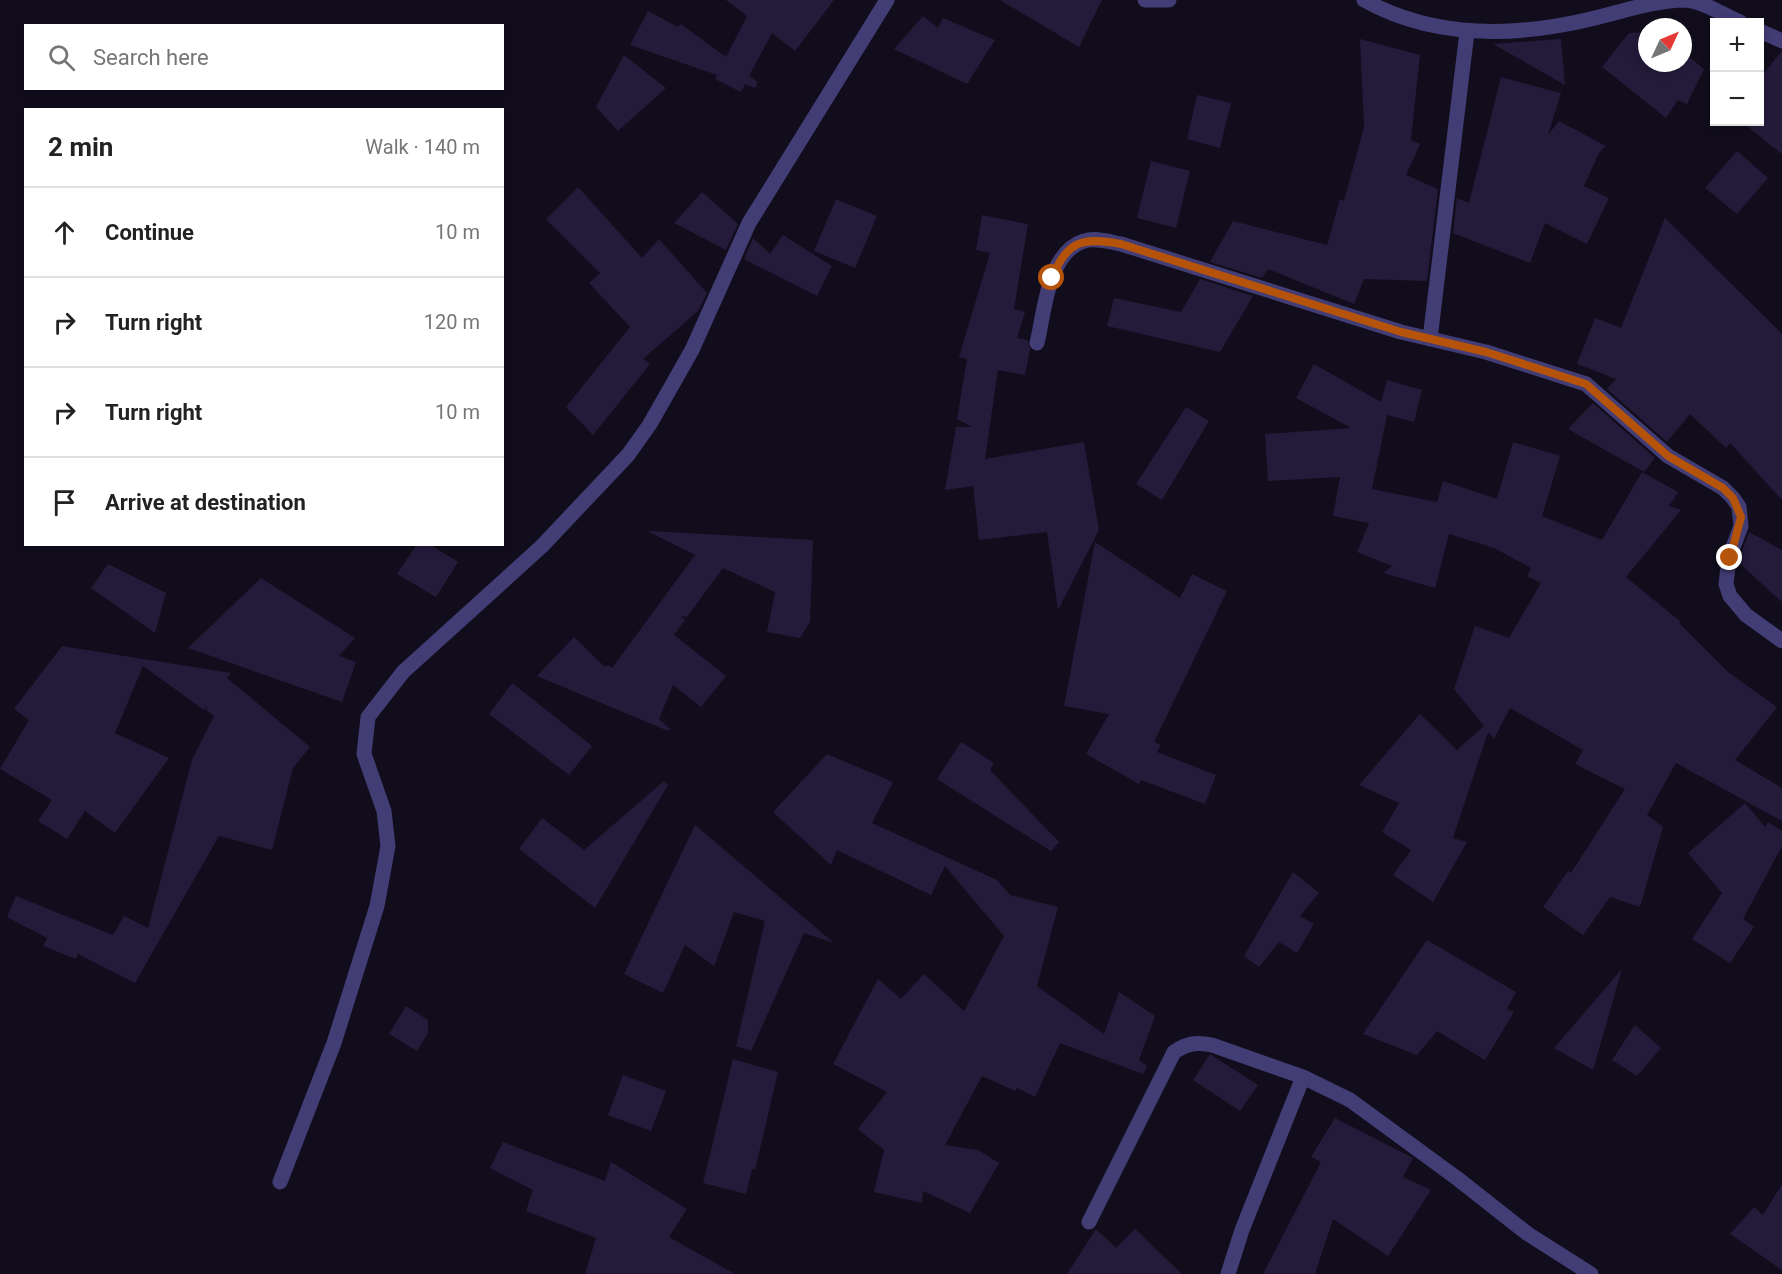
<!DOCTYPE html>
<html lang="en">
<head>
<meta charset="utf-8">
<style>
  :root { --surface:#fff; --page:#f2f2f2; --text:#222; --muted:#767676; --line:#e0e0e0 }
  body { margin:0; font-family:Roboto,sans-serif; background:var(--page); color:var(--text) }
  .controls { position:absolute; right:18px; top:18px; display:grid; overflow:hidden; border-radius:0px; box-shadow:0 3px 9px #0003 }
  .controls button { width:54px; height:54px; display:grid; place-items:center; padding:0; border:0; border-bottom:2px solid var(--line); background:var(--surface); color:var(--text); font:30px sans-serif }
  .compass { position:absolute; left:1638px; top:18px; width:54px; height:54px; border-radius:50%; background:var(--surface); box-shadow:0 3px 9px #0003; rotate:46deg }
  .stop { position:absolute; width:18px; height:18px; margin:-14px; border:4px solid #b45309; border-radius:50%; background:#fff }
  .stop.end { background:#b45309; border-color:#fff; box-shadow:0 2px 6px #0008 }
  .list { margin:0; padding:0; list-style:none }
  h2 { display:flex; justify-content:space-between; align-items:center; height:78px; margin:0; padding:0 24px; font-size:26px }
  h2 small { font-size:20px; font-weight:400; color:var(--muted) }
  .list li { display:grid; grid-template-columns:39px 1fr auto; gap:18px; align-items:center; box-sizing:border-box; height:90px; padding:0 24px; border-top:2px solid var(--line) }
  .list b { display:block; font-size:22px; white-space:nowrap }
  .list em { font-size:20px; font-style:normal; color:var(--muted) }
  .icon { flex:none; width:33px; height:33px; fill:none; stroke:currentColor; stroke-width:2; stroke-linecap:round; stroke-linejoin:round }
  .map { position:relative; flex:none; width:1782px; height:1274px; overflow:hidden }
  .search { position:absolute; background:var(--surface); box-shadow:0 3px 9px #0003; left:24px; top:24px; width:480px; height:66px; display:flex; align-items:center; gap:15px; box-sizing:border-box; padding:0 21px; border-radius:0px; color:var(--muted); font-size:22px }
  .panel { position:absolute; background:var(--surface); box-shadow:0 3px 9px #0003; left:24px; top:108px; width:480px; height:438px; border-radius:0px }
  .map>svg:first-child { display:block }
</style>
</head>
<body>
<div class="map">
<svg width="1782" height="1274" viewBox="0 0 1782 1274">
  <rect width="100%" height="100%" fill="#110d1c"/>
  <path fill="#241b3b" d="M726,0H834L795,51L772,33L749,76L758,82L755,88L745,84L741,92L715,79L717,75L630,45L648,11L678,27L681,24L726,57L747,16Z
    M1000,0H1102L1079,47Z
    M923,16L938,28L943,18L995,40L967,84L894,49Z
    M1647,32V63H1683V52L1704,69L1687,104L1678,100L1666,118L1602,67L1629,33Z
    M1360,39L1420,55L1411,140L1420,144L1406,175L1438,189L1427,281L1364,279L1354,304L1268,269L1262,278L1210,262L1233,221L1327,245L1340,199L1344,201L1364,127Z
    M1561,39L1565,85L1493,44Z
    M1782,51V154L1742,122H1760V78Z
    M624,55L666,88L618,131L596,107Z
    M1501,77L1561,93L1548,135L1559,121L1606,146L1599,153L1584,186L1609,198L1587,244L1545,223L1530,263L1453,233L1457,198L1469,203Z
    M1197,95L1231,103L1220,148L1187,139Z
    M1737,151L1768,178L1737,214L1705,188Z
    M1151,161L1190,171L1176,228L1137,218Z
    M578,187L642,258L659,239L707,293L699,310L643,359L650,364L593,435L566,407L630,327L589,283L600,273L546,219Z
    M702,192L738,224L726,250L674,223Z
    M836,199L877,216L855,268L814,251Z
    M982,215L1028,224L1014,309L1025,312L1017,338L1028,340L1030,349L1025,375L998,370L985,459L1084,442L1099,530L1058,610L1047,532L979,540L973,486L945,490L956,427H972L957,419L967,359L959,357L990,253L976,250Z
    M1665,218L1782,334V500L1730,443L1726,448L1690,414L1667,442L1607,389L1616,379L1577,364L1595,318L1621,328Z
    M783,235L832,266L817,296L744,259L753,238L770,254Z
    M1200,279L1253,296L1220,352L1107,326L1114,298L1181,312Z
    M1314,364L1381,402L1387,380L1422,390L1414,422L1387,415L1372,489L1437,502L1443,481L1497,499L1513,442L1560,456L1542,516L1602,540L1642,472L1678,492L1669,506L1681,510L1626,577L1681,622L1679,623L1728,672L1777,707L1735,760L1782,788V821L1676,763L1647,815L1663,827L1640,907L1610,897L1583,935L1543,907L1568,871L1571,873L1625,789L1575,764L1583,750L1510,708L1494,739L1488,732L1453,838L1467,842L1433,902L1393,875L1411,850L1382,832L1399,803L1359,785L1420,714L1457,750L1484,726L1454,689L1475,626L1509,638L1541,583L1527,576L1531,568L1494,548L1449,534L1435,588L1383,573L1392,566L1357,552L1369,523L1333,516L1340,477L1268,481L1265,434L1351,428L1296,398Z
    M1593,403L1655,458L1644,472L1568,429Z
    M1186,407L1209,421L1162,500L1136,484Z
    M647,531L813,540L810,622L800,638L767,632L775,592L723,568L687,617L681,616L685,620L674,635L726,676L701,707L673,685L659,719L670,729L668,731L537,676L574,637L605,667L608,665L612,668L695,555Z
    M1749,532L1782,550V602L1738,562Z
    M1095,542L1180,598L1192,574L1227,591L1154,742L1161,745L1157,752L1216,775L1205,804L1141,780L1139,784L1086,754L1109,714L1064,706Z
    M417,544H429L458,562L436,597L397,574Z
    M108,564L166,593L155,633L91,588Z
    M261,578L355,638L339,656L356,662L342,702L188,648Z
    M62,646L231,673L227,678L310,747L293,768L272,850L219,836L135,983L78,954L76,959L43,946L47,938L7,917L16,896L113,935L124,916L148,928L192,760L214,716L206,710L207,706L204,710L143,666L115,733L169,758L115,833L85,811L67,839L38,821L52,800L0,769L29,720L14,709Z
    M512,683L592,746L569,775L489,714Z
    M961,742L994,763L990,770L1059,842L1051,851L937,779Z
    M827,754L893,782L872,823L997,880L1010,895L1058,907L1037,986L1104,1034L1119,992L1155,1016L1139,1060L1147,1066L1143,1074L1060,1043L1035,1097L1017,1088L1015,1091L982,1076L945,1145L978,1150L999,1163L970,1213L923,1191L922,1203L874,1192L884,1150L858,1129L887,1092L833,1064L878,979L901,999L924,974L964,1011L1004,936L945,866L931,895L837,850L831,865L773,812Z
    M664,781L668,785L595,908L519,849L542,818L584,850Z
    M1745,803L1765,827L1768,822L1782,831V846L1743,919L1754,927L1730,963L1692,939L1722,893L1688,853Z
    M695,825L834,943L804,933L751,1051L736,1046L765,921L734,912L714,966L685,945L663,993L624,974Z
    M1293,872L1319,893L1300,916L1314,924L1297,953L1279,942L1259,967L1244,956Z
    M1427,940L1516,992L1507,1009L1514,1012L1485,1060L1437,1031L1417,1055L1363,1034Z
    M1622,969L1593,1070L1554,1048Z
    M406,1006L428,1020V1033L417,1051L389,1034Z
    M1635,1025L1661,1048L1637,1076L1612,1060Z
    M1210,1054L1258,1085L1240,1111L1193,1080Z
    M733,1059L778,1072L755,1170L752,1169L746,1194L703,1183Z
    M623,1075L666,1091L651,1131L608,1115Z
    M1335,1118L1413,1158L1403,1177L1431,1190L1388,1256L1333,1219L1315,1274H1263L1321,1162L1311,1157Z
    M503,1142L605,1181L611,1162L687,1209L669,1237L735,1274H585L596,1238L526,1211L533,1190L490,1168Z
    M1782,1184V1270L1730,1234L1754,1207L1763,1215Z
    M1096,1229L1116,1248L1135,1229L1182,1274H1067Z"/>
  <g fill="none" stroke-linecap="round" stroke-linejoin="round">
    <path stroke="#433d76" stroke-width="15" d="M1145,0H1169
      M1364,0C1436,40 1518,37 1595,18C1624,11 1656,0 1685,0C1703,1 1723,15 1740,22
      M1760,31L1782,41
      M1430,339L1467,32
      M1037,343C1045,311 1047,253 1084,241C1095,237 1110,242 1121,244L1401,332L1486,352L1586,384L1668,456L1723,488L1733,498L1739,507L1741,526L1729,558L1726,584L1730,596L1746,615L1782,641
      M280,1182L334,1043L377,906L388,846L384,811L364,754L368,717L403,672L542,546L628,455L650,424L692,350L749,223L887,0
      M1089,1222L1174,1052C1188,1043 1196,1042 1212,1045L1303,1077L1350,1100L1458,1179L1528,1234L1591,1274
      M1228,1274L1242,1230L1303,1077"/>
  </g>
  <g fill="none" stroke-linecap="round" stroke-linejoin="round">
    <path stroke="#b45309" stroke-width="8" d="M1052,278C1067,240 1083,237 1121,244L1401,332L1486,352L1586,384L1668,456L1723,488L1733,498L1741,517L1730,558"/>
  </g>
</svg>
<div class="controls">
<button>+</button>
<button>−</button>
</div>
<svg class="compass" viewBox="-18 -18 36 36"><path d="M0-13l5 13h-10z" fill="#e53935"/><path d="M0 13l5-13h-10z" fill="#767676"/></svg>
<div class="stop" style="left:1052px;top:278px"></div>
<div class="stop end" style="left:1730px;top:558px"></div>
<div class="search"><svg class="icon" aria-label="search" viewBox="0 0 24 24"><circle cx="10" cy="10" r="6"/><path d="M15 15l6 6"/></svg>Search here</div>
<section class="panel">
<h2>2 min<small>Walk · 140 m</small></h2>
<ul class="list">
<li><svg class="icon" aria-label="ahead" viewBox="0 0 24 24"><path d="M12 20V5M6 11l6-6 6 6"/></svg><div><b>Continue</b></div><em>10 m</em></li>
<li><svg class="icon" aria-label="right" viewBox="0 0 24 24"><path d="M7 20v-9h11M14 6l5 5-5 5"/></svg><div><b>Turn right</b></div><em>120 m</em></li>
<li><svg class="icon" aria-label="right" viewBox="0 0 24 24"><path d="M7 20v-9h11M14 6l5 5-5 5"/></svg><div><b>Turn right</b></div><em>10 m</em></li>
<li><svg class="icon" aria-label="arrive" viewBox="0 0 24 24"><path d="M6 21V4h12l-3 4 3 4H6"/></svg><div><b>Arrive at destination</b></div></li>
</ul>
</section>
</div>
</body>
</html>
